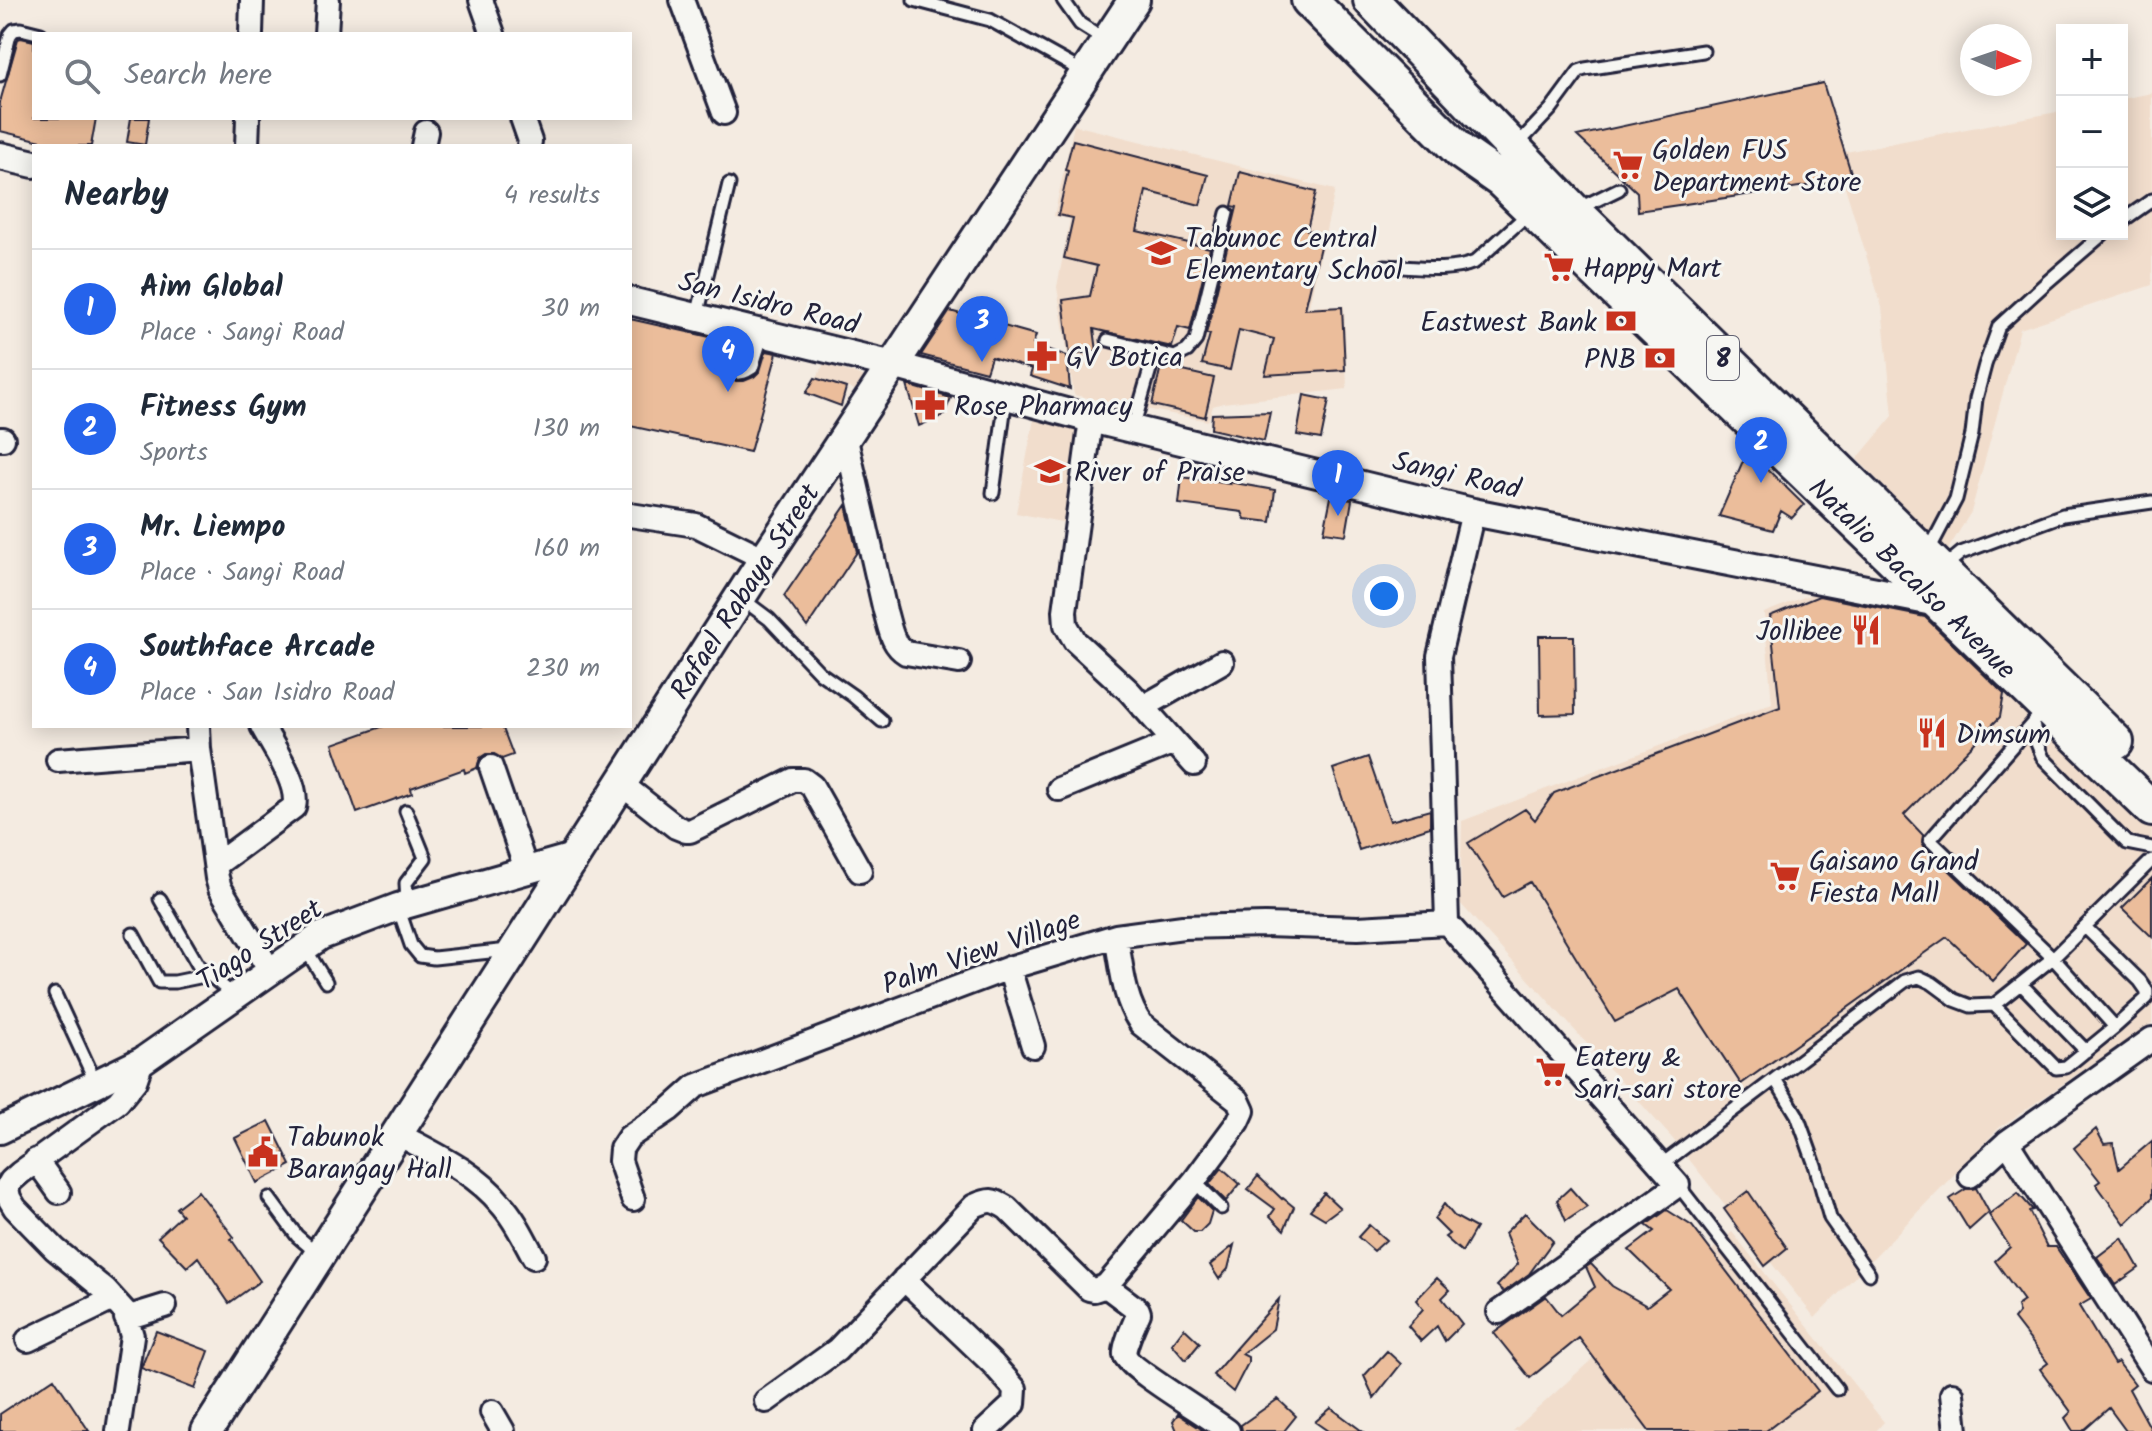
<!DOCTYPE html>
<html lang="en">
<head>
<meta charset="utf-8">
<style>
  :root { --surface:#fff; --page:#f2f2f3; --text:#1f2937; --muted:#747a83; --line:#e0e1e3; --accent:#2563eb }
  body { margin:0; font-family:Kalam,sans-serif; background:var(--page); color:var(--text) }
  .controls { position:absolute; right:24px; top:24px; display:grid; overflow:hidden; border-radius:0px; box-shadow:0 4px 20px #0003 }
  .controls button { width:72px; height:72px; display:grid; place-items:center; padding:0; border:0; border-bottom:2px solid var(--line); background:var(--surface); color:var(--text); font:40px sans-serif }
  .compass { position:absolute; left:1960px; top:24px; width:72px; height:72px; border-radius:50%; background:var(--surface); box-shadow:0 4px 20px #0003; rotate:92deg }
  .you { position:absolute; left:1384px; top:596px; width:28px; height:28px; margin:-20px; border:6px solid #fff; border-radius:50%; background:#1a73e8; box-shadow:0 0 0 12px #1a73e833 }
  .badge { display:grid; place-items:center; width:52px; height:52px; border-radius:50%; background:var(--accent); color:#fff; font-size:26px; font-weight:700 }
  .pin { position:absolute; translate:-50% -66px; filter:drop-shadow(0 2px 4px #0008) }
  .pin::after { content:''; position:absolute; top:42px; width:28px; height:24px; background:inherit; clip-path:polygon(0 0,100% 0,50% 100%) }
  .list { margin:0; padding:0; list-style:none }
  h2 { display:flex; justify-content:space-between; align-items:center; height:104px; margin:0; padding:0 32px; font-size:34px }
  h2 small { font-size:26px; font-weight:400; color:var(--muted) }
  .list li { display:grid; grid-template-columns:52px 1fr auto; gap:24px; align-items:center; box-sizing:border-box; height:120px; padding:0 32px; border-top:2px solid var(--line) }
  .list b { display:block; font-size:30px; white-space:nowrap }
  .list p { margin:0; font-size:26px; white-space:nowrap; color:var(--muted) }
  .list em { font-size:26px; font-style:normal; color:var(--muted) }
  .icon { flex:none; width:44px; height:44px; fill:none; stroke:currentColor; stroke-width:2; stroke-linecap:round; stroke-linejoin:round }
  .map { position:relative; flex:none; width:2152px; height:1431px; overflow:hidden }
  .search { position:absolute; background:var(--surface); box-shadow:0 4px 20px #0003; left:32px; top:32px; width:600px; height:88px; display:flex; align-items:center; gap:20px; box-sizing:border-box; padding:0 28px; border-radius:0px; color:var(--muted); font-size:30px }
  .panel { position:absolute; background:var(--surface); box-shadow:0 4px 20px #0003; left:32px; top:144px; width:600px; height:584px; border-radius:0px }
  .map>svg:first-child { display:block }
</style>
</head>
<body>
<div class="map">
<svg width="2152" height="1431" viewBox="0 0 2152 1431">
  <rect width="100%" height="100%" fill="#f4ebe1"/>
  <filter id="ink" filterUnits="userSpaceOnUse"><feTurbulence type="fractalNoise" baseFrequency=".0125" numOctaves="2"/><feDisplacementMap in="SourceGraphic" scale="16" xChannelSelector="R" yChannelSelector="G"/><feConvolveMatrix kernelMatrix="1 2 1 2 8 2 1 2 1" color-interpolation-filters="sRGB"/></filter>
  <g filter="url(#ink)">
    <path fill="#f1ddcc" d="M2152,93V285L2020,329L1971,512L1947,551L1857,459L1893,416L1882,307L1835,154L2062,111V234H2122V99Z
      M1074,125L1335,190L1309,306H1344L1347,389L1223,403L1213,406L1208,421L1074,395L1057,287L1070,219L1054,216Z
      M824,364L865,377L859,391L816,379Z
      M1034,419L1084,429L1066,523L1016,513Z
      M1832,586L1941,614L2152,819V1023L1999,1128L1815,1318L1672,1138L1460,903L1462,821L1772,703L1764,613Z
      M1732,1232L1884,1422L1876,1431H1513Z"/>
    <path fill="#ebbd9b" stroke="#22223b" stroke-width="2" d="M21,38L34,41V118H96L91,146H62L0,131V102L18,39Z
      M1823,83L1853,179L1638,211L1637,192L1577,136Z
      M131,118H149L145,145L127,142Z
      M1073,140L1208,175L1200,205L1146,191L1137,231L1210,248L1190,330L1178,327L1172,347L1094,329L1097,351L1070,355L1063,300L1090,296L1097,266L1064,258L1073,218L1058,215L1068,171L1065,170Z
      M1240,172L1316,192L1307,230L1323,234L1305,309L1342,307L1345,370L1265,375L1274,339L1239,330L1230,370L1202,364L1210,334H1206L1237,207L1232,206Z
      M950,311L1036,335L1033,344L1067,356L1070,389L1030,376L1032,369L991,357L986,372L921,355Z
      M630,319L710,337L708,354L713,370L721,378L732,381H744L754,377L760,371L766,351L777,353L750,452L630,426Z
      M727,341L750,347L745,362L737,365L727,361L725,354Z
      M1161,366L1214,378L1205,417L1152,405Z
      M815,378L846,388L841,406L806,393Z
      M907,385L951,398L944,415L919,426Z
      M1304,395L1329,400L1321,439L1297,435Z
      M1270,412L1264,441L1211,429L1212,414Z
      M1752,454L1804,505L1792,518L1781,511L1773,530L1719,516L1742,463Z
      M1182,477L1230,484L1229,482L1275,490L1271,522L1245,519L1242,512L1179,504Z
      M1331,497L1352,500L1346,535L1324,532Z
      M846,505L857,552L807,627L784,596Z
      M1819,596L1925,617L2004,694L2000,717L1904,815L1923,835L1922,842L1924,846L2026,944L1993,981L1947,937L1741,1084L1679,989L1615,1022L1530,882L1503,897L1468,843L1525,809L1535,820L1554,793L1780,707L1770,616Z
      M1539,636H1574L1575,714L1540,715Z
      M384,726H502L513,755L502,759L494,754H486L480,758L477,768L465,773L464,769L411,788L412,793L357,813L333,744Z
      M1368,757L1390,821L1430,810V827L1359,850L1333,769Z
      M2152,878V937L2122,908Z
      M269,1121L291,1165L257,1183L235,1138Z
      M2096,1129L2104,1144L2113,1143L2119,1169L2152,1141V1198L2125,1224L2096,1184L2100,1181L2074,1148Z
      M1222,1168L1240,1184L1226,1201L1209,1184Z
      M1258,1176L1282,1199L1283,1198L1294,1207L1284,1230L1270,1216L1275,1209L1248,1189Z
      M1570,1188L1587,1207L1566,1221L1557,1200Z
      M1976,1188L1989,1212L1969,1230L1950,1199L1966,1189Z
      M198,1191L234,1237L231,1239L260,1281L229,1303L198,1257L187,1267L158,1237L182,1215L176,1208Z
      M1748,1191L1787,1248L1765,1266L1724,1209Z
      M1324,1193L1340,1208L1325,1219L1310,1210Z
      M2018,1193L2033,1210L2029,1211L2047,1247H2056L2091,1299L2079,1306L2114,1364L2118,1362L2135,1384L2129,1389L2152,1431H2126L2109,1408L2083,1431H2073L2065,1418L2071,1412L2040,1369L2048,1363L2014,1319L2019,1313L2017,1306L2024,1301L1995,1261L2010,1247L1989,1215Z
      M1198,1197L1212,1211L1208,1224L1200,1232H1194L1181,1220Z
      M1444,1204L1454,1216L1476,1228L1462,1252L1445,1237L1449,1234L1434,1219Z
      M1667,1210L1692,1226L1818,1391L1766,1431H1649L1579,1338L1530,1378L1494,1333L1546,1296L1561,1315L1595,1287L1586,1267L1591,1264L1612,1286L1647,1306L1669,1289L1629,1250L1654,1231L1646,1225Z
      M1525,1213L1553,1241L1529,1274L1504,1292L1497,1286L1518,1264L1505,1233Z
      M1369,1225L1386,1240L1374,1251L1358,1237Z
      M2122,1238L2139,1268L2115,1285L2097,1257Z
      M1234,1245L1228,1269L1219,1279L1210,1265Z
      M1437,1278L1450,1290L1442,1298L1462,1324L1445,1341L1437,1326L1421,1341L1408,1326L1423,1309L1416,1300Z
      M1279,1299L1273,1329L1242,1354L1248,1357V1363L1233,1392L1213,1375L1235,1349L1237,1350L1235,1349Z
      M1184,1328L1200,1343L1186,1360L1172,1344Z
      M156,1331L209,1351L195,1389L141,1368Z
      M1387,1351L1401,1364L1374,1398L1364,1376Z
      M54,1378L89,1431H0V1414Z
      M1278,1399L1296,1416L1284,1431H1242L1241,1425Z
      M1331,1408L1362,1431H1328L1315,1422Z
      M1178,1414L1198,1427L1204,1431H1177L1173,1421Z"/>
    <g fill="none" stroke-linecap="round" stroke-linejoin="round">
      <g stroke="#22223b" stroke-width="17">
        <path id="service" d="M914,0L990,20L1071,65L1083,75
          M1063,0L1080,24L1107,41
          M0,75L10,35L14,30L21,29L41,34
          M1518,144L1551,109L1579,71L1585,69L1703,51
          M1578,209L1619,189
          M2122,221L2152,200
          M1385,266C1414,267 1449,273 1475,262L1529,213
          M697,316L729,184
          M722,324C719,341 707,370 734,373C742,374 746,372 752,368L763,333
          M1108,340L1175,357L1187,351L1196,340L1227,213
          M1133,428L1155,352
          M993,493L1006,397
          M1928,552L1956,499L1972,434L1976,399L1985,365L1999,326L2046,283L2103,234
          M1944,567L1961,553L2063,515L2152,502
          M741,598L769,619L820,673L853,696L882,721
          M2033,723L2036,741L2043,758L2127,843L2152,848
          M406,811L425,858L406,883L407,904
          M160,899L198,965L226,989L230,999
          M398,907L411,945L420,956L434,958L499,951L508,954
          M2085,927L2140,981L2147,991V998L2115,1027
          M133,934L159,982H175L209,975
          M305,948L326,982
          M2021,984L2086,1051
          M55,994L96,1083
          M1994,1005L2056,1068L2066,1067L2115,1027L2053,958L1930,840L2043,711
          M1775,1079L1797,1115L1815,1165L1830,1218L1869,1274
          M1661,1165L1905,981L1919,977L1932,983L1955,1000L1971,1006L1994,1005L2053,958L2152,860
          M1194,1181L1221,1208
          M1678,1185L1837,1389
          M269,1198L297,1236L319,1255"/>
      </g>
      <g stroke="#22223b" stroke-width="28">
        <path id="minor" d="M481,0L493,34
          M682,0L724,113
          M251,34L252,0
          M326,34L328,0
          M522,118L530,141L529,146
          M247,146L248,118
          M423,146L426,132
          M1091,419L1065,611L1066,625L1075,641L1129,691L1194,764
          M845,435L885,611C890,627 891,644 906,653L959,662
          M0,439H3
          M1473,512L1439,656L1447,923L1678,1185L1499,1312
          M630,515L696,525L751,552L762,563
          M1143,707L1222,662
          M198,726L199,749L217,878L220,888L270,971
          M58,760L199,749
          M491,767L526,869
          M620,783L676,827L686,831H690L793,780H804L812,786L860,871
          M1059,789L1174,742
          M217,864L294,807C300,785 273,747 262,726
          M1009,968L1033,1046
          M398,1134C434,1154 474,1171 501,1204C515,1219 524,1239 534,1257
          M2007,1142L2152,1369
          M36,1160L59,1192
          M1970,1176L2007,1142L2152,1039
          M633,1199L620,1161L621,1149L629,1137L669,1110L696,1086L1009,968L1116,936L1183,927L1265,925L1358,928L1447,923
          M904,1279L993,1364L1015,1389L1014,1404L985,1431
          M1106,1286L1138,1310L1139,1313C1135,1322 1123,1348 1125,1355C1129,1369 1211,1417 1228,1431
          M126,1318L165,1306
          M28,1340L113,1299
          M1952,1394L1956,1431
          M766,1401L837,1350L974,1206C990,1199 992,1199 1007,1208L1089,1289L1094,1290L1106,1286L1194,1181L1238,1122L1243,1111L1238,1100L1141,1024C1123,998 1122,967 1116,936
          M492,1412L503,1431
          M118,1431L132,1336L125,1312L105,1290L55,1249L15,1208L9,1198L7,1188L11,1181L20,1173L118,1102L135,1081L142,1061"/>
      </g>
      <g stroke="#22223b" stroke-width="32">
        <path id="tertiary" d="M0,156L34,164
          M630,301L893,365L1091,419L1473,512L1943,604
          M0,1130L142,1061L321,936L398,907L573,857"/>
      </g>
      <g stroke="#22223b" stroke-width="36">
        <path id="secondary" d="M207,1431L762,563L1134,0"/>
      </g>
      <g stroke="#22223b" stroke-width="40">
        <path id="primary" d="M1309,0L1461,152L1501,180L2152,809
          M1371,0L1574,211L2116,742"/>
      </g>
      <use href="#service" stroke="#f6f6f2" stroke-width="11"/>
      <use href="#minor" stroke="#f6f6f2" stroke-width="22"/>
      <use href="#tertiary" stroke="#f6f6f2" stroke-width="26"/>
      <use href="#secondary" stroke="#f6f6f2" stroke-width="30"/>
      <use href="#primary" stroke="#f6f6f2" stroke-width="34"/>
    </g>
  </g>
  <defs>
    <g id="supermarket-bare" transform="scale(2.4)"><path d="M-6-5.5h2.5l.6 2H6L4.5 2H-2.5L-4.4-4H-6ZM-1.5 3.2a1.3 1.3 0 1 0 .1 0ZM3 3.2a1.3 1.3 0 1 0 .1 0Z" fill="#c8321e" stroke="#f6f6f2" stroke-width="2.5" paint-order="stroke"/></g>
    <g id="school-bare" transform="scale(2.4)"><path d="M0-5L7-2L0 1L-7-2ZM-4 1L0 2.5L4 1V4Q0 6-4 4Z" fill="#c8321e" stroke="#f6f6f2" stroke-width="2.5" paint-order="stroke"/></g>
    <g id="bank-bare" transform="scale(2.4)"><path d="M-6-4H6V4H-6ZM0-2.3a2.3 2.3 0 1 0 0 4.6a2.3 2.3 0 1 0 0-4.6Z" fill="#c8321e" stroke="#f6f6f2" stroke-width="2.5" paint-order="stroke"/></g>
    <g id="pharmacy-bare" transform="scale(2.4)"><path d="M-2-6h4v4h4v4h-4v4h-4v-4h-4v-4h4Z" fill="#c8321e" stroke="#f6f6f2" stroke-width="2.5" paint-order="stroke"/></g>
    <g id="restaurant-bare" transform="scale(2.4)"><path d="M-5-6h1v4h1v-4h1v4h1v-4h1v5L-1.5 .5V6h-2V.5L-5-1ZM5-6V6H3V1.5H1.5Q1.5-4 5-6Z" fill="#c8321e" stroke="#f6f6f2" stroke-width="2.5" paint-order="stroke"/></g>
    <g id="civic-bare" transform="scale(2.4)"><path d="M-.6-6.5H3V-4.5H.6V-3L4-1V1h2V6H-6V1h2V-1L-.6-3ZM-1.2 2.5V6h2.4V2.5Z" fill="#c8321e" stroke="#f6f6f2" stroke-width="2.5" paint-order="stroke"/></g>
  </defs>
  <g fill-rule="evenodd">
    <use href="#supermarket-bare" x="1628" y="165"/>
    <use href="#school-bare" x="1161" y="253"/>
    <use href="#supermarket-bare" x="1559" y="267"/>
    <use href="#bank-bare" x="1621" y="321"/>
    <use href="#pharmacy-bare" x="1042" y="356"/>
    <use href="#bank-bare" x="1660" y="358"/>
    <use href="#pharmacy-bare" x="930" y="405"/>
    <use href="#school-bare" x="1050" y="471"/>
    <use href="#restaurant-bare" x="1866" y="630"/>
    <use href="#restaurant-bare" x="1932" y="733"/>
    <use href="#supermarket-bare" x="1785" y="876"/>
    <use href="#supermarket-bare" x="1551" y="1072"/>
    <use href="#civic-bare" x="263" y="1152"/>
  </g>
  <g text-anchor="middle" stroke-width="6" stroke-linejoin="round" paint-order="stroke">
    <rect fill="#f6f6f2" stroke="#626272" stroke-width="2" x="1707" y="336" width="32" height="44" rx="6"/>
    <g font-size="26" font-weight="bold" fill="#22223b">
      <text x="1723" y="367">8</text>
    </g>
    <g font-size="28" fill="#22223b" stroke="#f6f6f2" text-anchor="start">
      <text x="1652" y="159">Golden FUS<tspan x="1652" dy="32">Department Store</tspan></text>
      <text x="1185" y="247">Tabunoc Central<tspan x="1185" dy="32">Elementary School</tspan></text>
      <text x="1583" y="277">Happy Mart</text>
      <text x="1597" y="331" text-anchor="end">Eastwest Bank</text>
      <text x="1066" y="366">GV Botica</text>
      <text x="1636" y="368" text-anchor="end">PNB</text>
      <text x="954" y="415">Rose Pharmacy</text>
      <text x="1074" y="481">River of Praise</text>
      <text x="1842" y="640" text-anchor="end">Jollibee</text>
      <text x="1956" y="743">Dimsum</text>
      <text x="1809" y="870">Gaisano Grand<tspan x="1809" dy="32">Fiesta Mall</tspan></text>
      <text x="1575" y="1066">Eatery &amp;<tspan x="1575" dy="32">Sari-sari store</tspan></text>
      <text x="287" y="1146">Tabunok<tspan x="287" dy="32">Barangay Hall</tspan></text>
    </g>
    <g font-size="28" fill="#22223b" stroke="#f6f6f2">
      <text transform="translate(769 302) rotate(14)" y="10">San Isidro Road</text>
      <text transform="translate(1457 474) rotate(13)" y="10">Sangi Road</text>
      <text transform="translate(1913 578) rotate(44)" y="10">Natalio Bacalso Avenue</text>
      <text transform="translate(744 591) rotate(-57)" y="10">Rafael Rabaya Street</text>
      <text transform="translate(259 944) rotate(-33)" y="10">Tiago Street</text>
      <text transform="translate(981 951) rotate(-19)" y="10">Palm View Village</text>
    </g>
  </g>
</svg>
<div class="controls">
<button>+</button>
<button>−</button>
<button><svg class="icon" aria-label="layers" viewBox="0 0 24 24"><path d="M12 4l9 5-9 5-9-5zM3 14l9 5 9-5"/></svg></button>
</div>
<svg class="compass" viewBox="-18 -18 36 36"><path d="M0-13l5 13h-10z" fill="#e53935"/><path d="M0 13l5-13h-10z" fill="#747a83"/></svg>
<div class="you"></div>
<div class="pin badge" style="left:1338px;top:516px">1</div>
<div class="pin badge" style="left:1761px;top:483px">2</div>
<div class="pin badge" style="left:982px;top:362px">3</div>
<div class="pin badge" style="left:728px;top:392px">4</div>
<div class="search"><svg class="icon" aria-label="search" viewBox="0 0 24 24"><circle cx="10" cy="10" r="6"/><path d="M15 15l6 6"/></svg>Search here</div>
<section class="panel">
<h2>Nearby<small>4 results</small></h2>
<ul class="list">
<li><span class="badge">1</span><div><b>Aim Global</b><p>Place · Sangi Road</p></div><em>30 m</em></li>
<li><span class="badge">2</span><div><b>Fitness Gym</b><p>Sports</p></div><em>130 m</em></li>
<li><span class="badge">3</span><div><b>Mr. Liempo</b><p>Place · Sangi Road</p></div><em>160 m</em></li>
<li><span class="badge">4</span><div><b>Southface Arcade</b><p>Place · San Isidro Road</p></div><em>230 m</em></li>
</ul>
</section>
</div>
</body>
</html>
